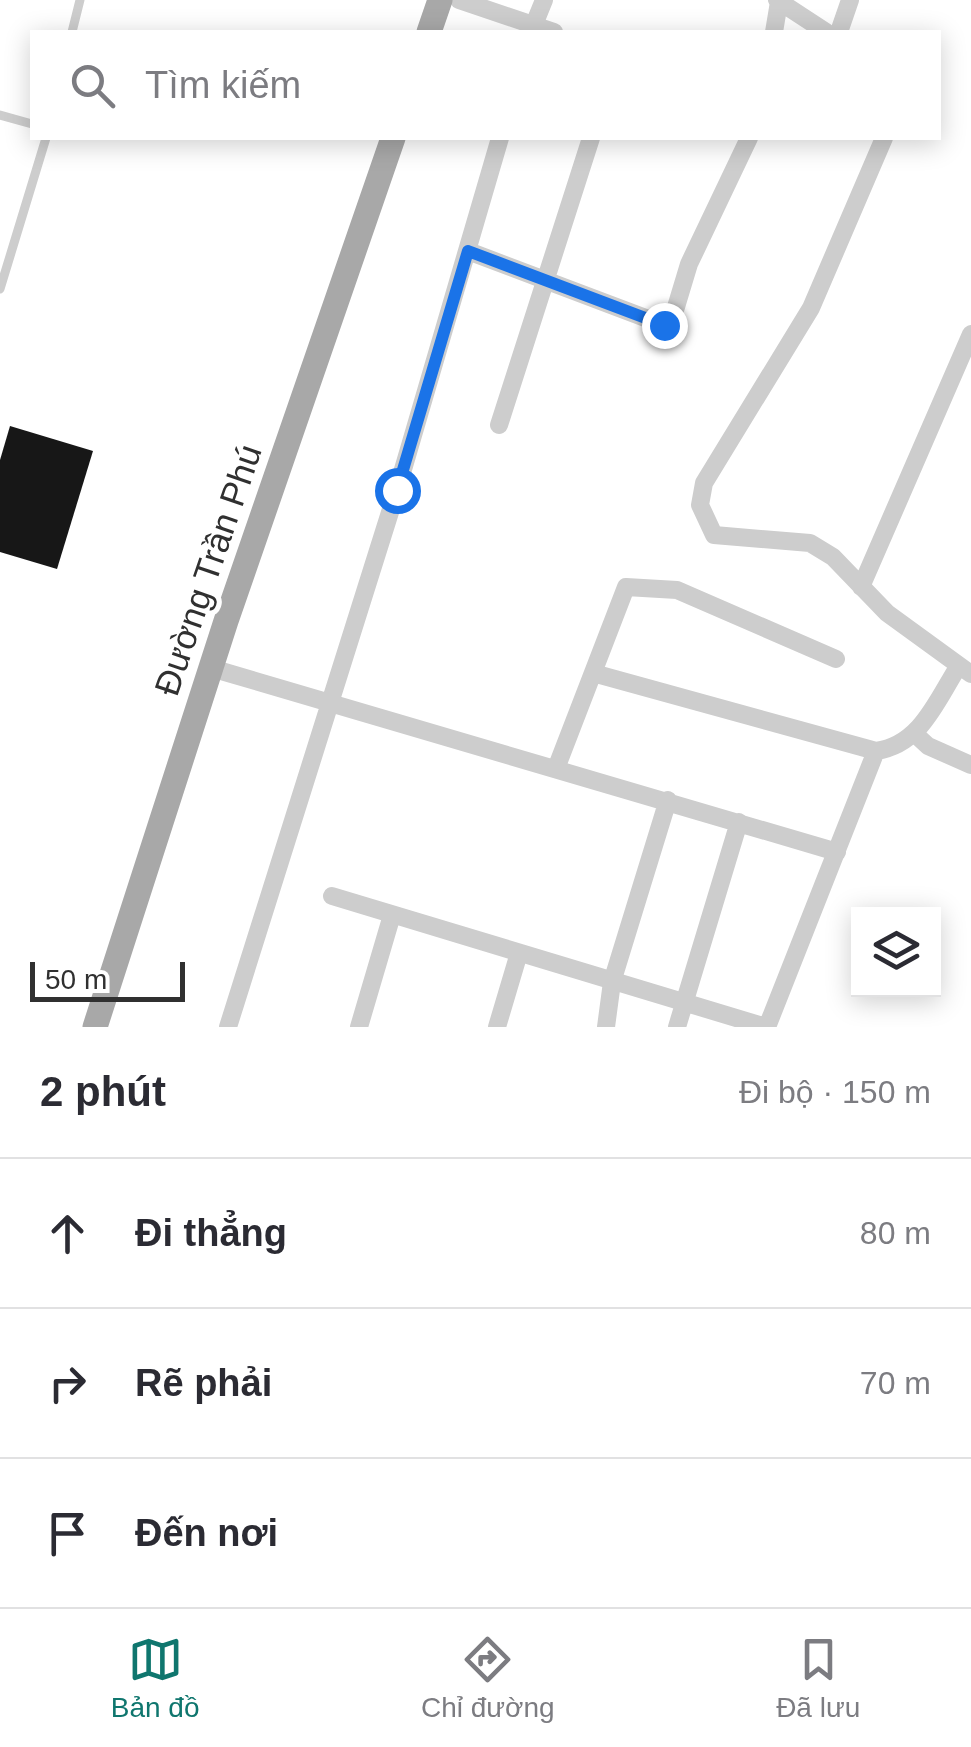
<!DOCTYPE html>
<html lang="vi">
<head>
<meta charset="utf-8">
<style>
  :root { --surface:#fff; --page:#f7f7f7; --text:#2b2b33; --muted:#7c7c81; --line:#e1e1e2; --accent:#0f766e }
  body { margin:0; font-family:Arial,sans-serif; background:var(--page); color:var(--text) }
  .controls { position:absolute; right:30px; bottom:30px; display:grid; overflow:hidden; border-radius:0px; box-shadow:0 5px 25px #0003 }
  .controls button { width:90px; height:90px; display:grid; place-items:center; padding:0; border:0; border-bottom:2px solid var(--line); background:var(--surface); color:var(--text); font:50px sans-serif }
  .scale { position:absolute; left:30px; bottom:25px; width:155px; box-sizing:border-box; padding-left:10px; border:5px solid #303030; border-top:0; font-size:28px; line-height:35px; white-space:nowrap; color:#303030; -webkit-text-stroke:8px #fff; paint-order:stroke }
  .stop { position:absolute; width:30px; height:30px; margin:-22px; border:8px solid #1a73e8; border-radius:50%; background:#fff }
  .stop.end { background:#1a73e8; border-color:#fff; box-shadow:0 2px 10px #0008 }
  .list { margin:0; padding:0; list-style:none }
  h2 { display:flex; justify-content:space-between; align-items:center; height:130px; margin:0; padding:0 40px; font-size:42px }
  h2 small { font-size:32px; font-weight:400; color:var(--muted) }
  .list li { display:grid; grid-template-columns:65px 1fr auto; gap:30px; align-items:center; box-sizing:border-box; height:150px; padding:0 40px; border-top:2px solid var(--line) }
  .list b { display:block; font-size:38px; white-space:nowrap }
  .list em { font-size:32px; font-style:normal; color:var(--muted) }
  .icon { flex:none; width:55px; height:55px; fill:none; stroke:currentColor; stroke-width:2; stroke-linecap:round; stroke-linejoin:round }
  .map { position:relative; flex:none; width:971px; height:1027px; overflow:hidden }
  .search { position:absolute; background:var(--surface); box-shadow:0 5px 25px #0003; left:30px; right:30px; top:30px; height:110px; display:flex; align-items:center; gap:25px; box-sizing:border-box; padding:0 35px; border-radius:0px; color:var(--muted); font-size:38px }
  .sheet { height:580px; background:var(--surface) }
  nav { display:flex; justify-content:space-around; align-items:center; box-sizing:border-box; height:140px; border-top:2px solid var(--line); background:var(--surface); font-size:28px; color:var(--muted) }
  nav a { display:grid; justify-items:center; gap:5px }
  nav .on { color:var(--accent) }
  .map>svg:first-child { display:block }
</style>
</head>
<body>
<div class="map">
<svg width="971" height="1027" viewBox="0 0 971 1027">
  <rect width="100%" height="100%" fill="#fff"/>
  <path fill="#171717" d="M10,426L93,451L57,569L0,552V460Z"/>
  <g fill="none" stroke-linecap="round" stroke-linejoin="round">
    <path stroke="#cdcdcd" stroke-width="9" d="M72,32L80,0
      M0,115L32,124
      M0,289L46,138"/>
    <path stroke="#cdcdcd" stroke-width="18" d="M459,0L554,32
      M777,0L826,32
      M531,32L544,0
      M774,32L779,2
      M839,32L850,0
      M884,138L811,308L704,483L700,505L714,535L810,543L833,557L887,613L971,674
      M468,251L664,325L673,317L689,264L749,138
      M499,425L591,138
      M861,587L971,334
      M211,668L837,852
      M593,673L876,751
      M915,734L928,746L971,765
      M557,766L626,587L677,590L836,659
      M332,896L766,1027
      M228,1027L397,490L500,138
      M359,1027L392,915
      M497,1027L519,953
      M606,1027L612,982L668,800
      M677,1027L739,822
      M767,1027L876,751C920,745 936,702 958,667"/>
    <path stroke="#a8a8a8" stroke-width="25" d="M429,32L440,0
      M95,1027L226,621L393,138"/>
  </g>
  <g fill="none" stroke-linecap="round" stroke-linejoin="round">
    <path stroke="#1a73e8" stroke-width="12" d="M397,490L468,251L664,325"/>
  </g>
  <g text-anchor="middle" stroke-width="10" stroke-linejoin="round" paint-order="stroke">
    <g font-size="35" fill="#303030" stroke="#fff">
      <text transform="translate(208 570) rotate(-71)" y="12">Đường Trần Phú</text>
    </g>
  </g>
</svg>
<div class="controls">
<button><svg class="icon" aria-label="layers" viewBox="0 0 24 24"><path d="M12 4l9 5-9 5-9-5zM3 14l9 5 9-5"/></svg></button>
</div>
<div class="scale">50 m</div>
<div class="stop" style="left:397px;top:490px"></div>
<div class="stop end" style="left:664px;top:325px"></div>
<div class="search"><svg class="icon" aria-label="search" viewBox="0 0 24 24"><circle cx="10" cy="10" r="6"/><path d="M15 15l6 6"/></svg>Tìm kiếm</div>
</div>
<section class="sheet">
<h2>2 phút<small>Đi bộ · 150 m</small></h2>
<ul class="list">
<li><svg class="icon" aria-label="ahead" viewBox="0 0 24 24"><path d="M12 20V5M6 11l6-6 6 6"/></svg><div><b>Đi thẳng</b></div><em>80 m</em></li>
<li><svg class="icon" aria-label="right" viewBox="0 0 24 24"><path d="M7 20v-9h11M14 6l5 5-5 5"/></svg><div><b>Rẽ phải</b></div><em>70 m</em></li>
<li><svg class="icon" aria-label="arrive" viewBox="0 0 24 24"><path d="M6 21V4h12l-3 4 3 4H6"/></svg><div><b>Đến nơi</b></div></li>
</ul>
</section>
<nav>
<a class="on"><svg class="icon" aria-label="map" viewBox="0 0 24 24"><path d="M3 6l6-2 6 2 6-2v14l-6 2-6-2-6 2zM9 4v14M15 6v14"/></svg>Bản đồ</a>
<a><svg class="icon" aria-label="directions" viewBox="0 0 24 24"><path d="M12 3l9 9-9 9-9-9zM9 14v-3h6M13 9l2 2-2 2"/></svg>Chỉ đường</a>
<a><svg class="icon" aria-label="saved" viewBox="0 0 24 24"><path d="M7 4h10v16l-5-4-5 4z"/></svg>Đã lưu</a>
</nav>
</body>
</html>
